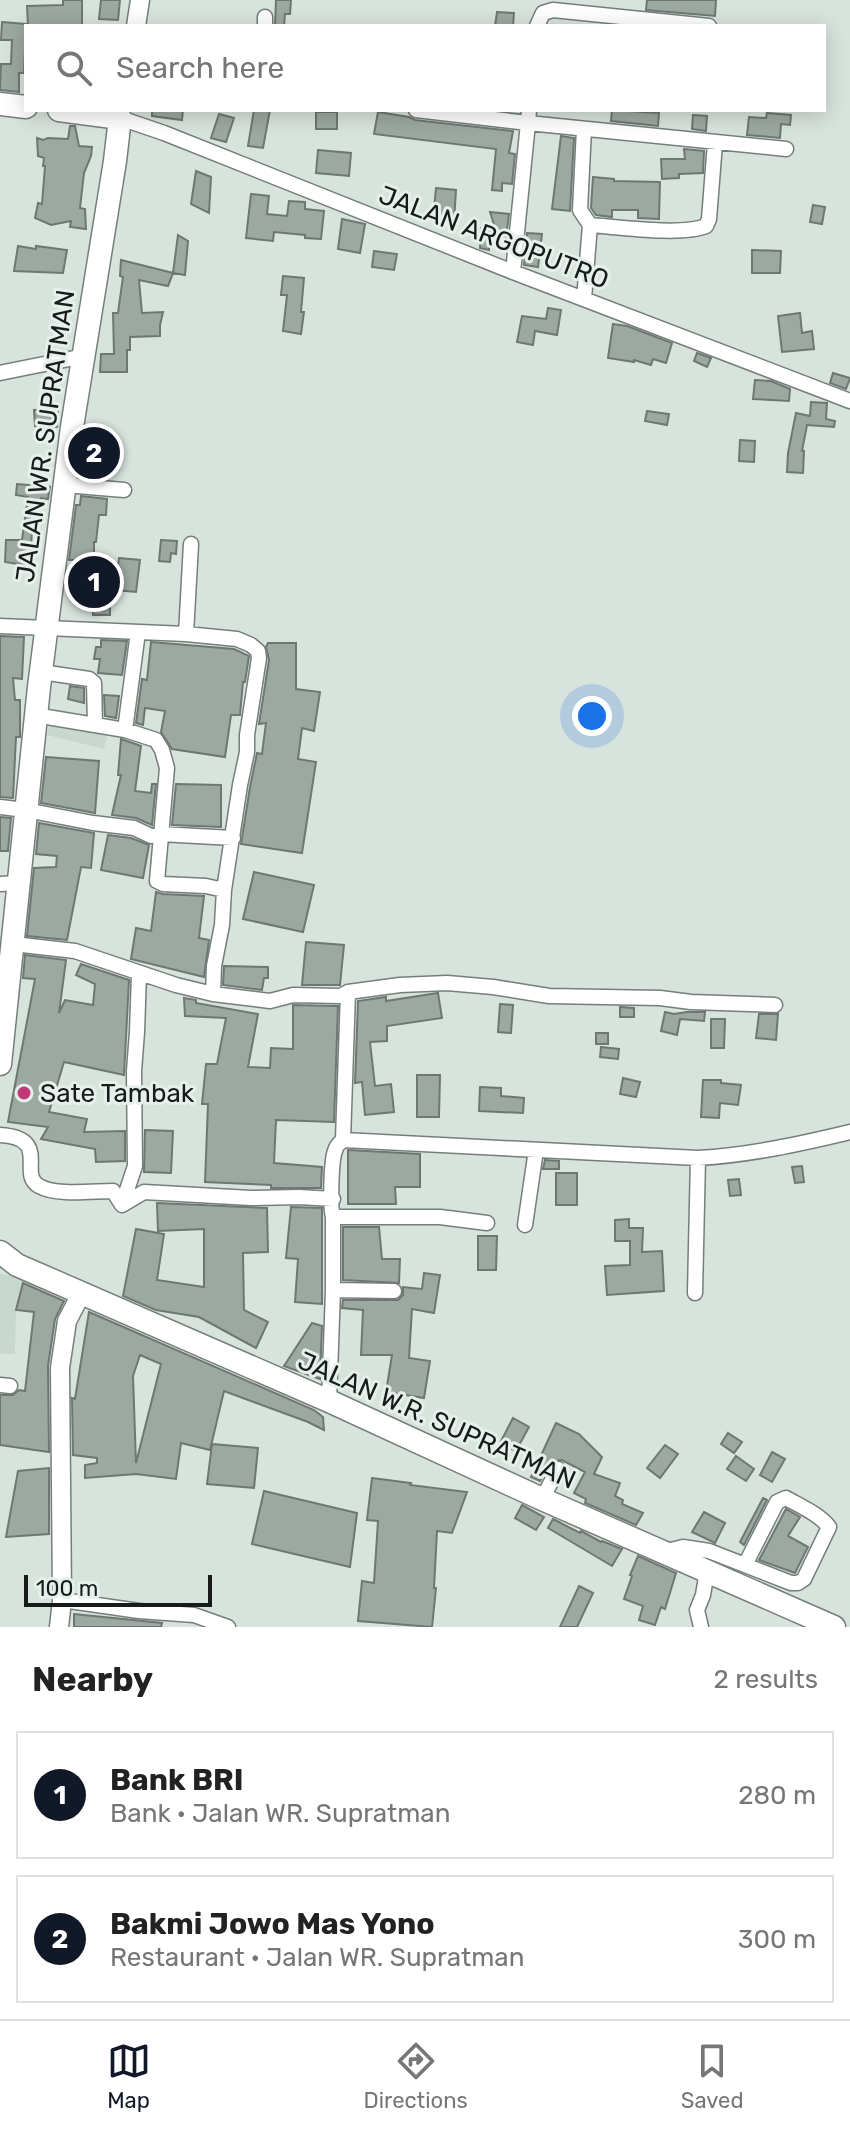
<!DOCTYPE html>
<html lang="en">
<head>
<meta charset="utf-8">
<style>
  :root { --surface:#fff; --page:#f6f6f6; --text:#222; --muted:#767676; --line:#e0e0e0; --accent:#111827 }
  body { margin:0; font-family:Rubik,sans-serif; background:var(--page); color:var(--text) }
  .scale { position:absolute; left:24px; bottom:20px; width:188px; box-sizing:border-box; padding-left:8px; border:4px solid #171b19; border-top:0; font-size:22px; line-height:28px; white-space:nowrap; color:#171b19; -webkit-text-stroke:6px #e6f0ea; paint-order:stroke }
  .you { position:absolute; left:592px; top:716px; width:28px; height:28px; margin:-20px; border:6px solid #fff; border-radius:50%; background:#1a73e8; box-shadow:0 0 0 12px #1a73e833 }
  .badge { display:grid; place-items:center; width:52px; height:52px; border-radius:50%; background:var(--accent); color:#fff; font-size:26px; font-weight:700 }
  .pin { position:absolute; translate:-50% -50%; border:4px solid #fff; box-shadow:0 2px 8px #0006 }
  .list { margin:0; padding:0; list-style:none }
  h2 { display:flex; justify-content:space-between; align-items:center; height:104px; margin:0; padding:0 32px; font-size:34px }
  h2 small { font-size:26px; font-weight:400; color:var(--muted) }
  .list li { display:grid; grid-template-columns:52px 1fr auto; gap:24px; align-items:center; box-sizing:border-box; height:128px; margin:0 16px 16px; padding:0 16px; border:2px solid var(--line); border-radius:0px }
  .list b { display:block; font-size:30px; white-space:nowrap }
  .list p { margin:0; font-size:26px; white-space:nowrap; color:var(--muted) }
  .list em { font-size:26px; font-style:normal; color:var(--muted) }
  .icon { flex:none; width:44px; height:44px; fill:none; stroke:currentColor; stroke-width:2; stroke-linecap:round; stroke-linejoin:round }
  .map { position:relative; flex:none; width:850px; height:1627px; overflow:hidden }
  .search { position:absolute; background:var(--surface); box-shadow:0 4px 20px #0003; left:24px; right:24px; top:24px; height:88px; display:flex; align-items:center; gap:20px; box-sizing:border-box; padding:0 28px; border-radius:0px; color:var(--muted); font-size:30px }
  .sheet { height:392px; background:var(--surface) }
  nav { display:flex; justify-content:space-around; align-items:center; box-sizing:border-box; height:112px; border-top:2px solid var(--line); background:var(--surface); font-size:22px; color:var(--muted) }
  nav a { display:grid; justify-items:center; gap:4px }
  nav .on { color:var(--accent) }
  .map>svg:first-child { display:block }
</style>
</head>
<body>
<div class="map">
<svg width="850" height="1627" viewBox="0 0 850 1627">
  <rect width="100%" height="100%" fill="#d9e3dd"/>
  <path fill="#c7d8ce" d="M51,719L108,732L104,749L47,735Z
    M0,1274L24,1279L16,1310L15,1354H0Z"/>
  <path fill="#9ea8a2" stroke="#6e7772" stroke-width="2" fill-rule="evenodd" d="M63,0H82V26H28L27,6L63,5Z
    M101,0H120L118,20L99,19Z
    M276,0H291L290,14H285L284,26H275Z
    M647,0H716L715,16L646,10Z
    M497,12L514,13L513,26H495Z
    M2,22L26,24L24,73H19V92L0,90L1,64H11L12,40H1Z
    M152,110H183L182,120L152,116Z
    M254,110H270L263,148L248,146Z
    M612,110L659,113L658,126L611,121Z
    M316,112H337V129H316Z
    M378,112L409,117L415,120L513,131L509,153L515,154L512,184L502,183V191L492,190L496,149L374,134Z
    M767,113L791,115L790,125L781,124L780,138L747,135L749,117L766,118Z
    M219,114L234,118L226,142L211,138Z
    M693,115L707,116L706,131L692,129Z
    M70,126H75L79,146L92,147L91,156L84,173L80,208L85,209L86,229L70,227L71,221L51,225L35,218L38,203L42,204L45,166H43L44,158L38,156L37,138L43,140L48,138L68,139Z
    M561,136L574,138L570,211L552,209Z
    M684,149L704,151L703,173L679,174V178L662,179L661,159H685Z
    M318,150L351,153L349,176L316,173Z
    M196,171L211,177L209,213L191,204Z
    M593,177L614,179V181L660,182L659,219L638,218V210H612V217L596,215L591,208Z
    M436,188L456,190L454,222L433,220Z
    M251,194L269,196L267,214L287,216L289,201L305,202V209L324,211L321,239L305,238V235L274,232L273,241L246,238Z
    M813,205L825,207L822,224L810,222Z
    M490,212L509,214L506,238L498,237Z
    M342,219L365,224L360,253L338,249Z
    M481,228H491L489,250L480,248Z
    M527,233L542,234L538,267L524,265Z
    M178,235L188,241L185,275L173,273Z
    M18,246L36,249V246L67,250L63,273L14,271Z
    M752,250L781,251L780,273H752Z
    M374,251L397,254L394,270L372,267Z
    M121,260L173,273L168,286L139,280L142,313L163,312L160,325V336L130,337V350H127V372H100L101,354H114L113,313H118L123,277L120,276Z
    M283,276L304,278L301,312H304L301,334L283,331L287,295H281Z
    M548,308L561,310L557,335L535,331L533,345L517,342L522,316L546,319Z
    M800,313L802,333L812,331L814,349L782,352L778,316Z
    M613,324L627,326L672,343L666,363L653,359L651,365L634,360V362L608,358Z
    M697,353L711,358L707,367L694,361Z
    M833,373L850,378L846,389L830,383Z
    M755,380L771,381L790,389L789,401L753,399Z
    M811,402L827,403L826,419L835,421L834,427L807,425L802,451H804L803,473L787,472L788,453L796,413L810,416Z
    M58,409L57,427L35,426L34,410Z
    M647,411L669,414L667,425L645,421Z
    M740,440L755,441L754,462L739,461Z
    M17,484L50,487L48,499L41,498L35,529H32L30,566L5,562L6,540H22L28,497L16,495Z
    M81,496L107,499L106,515H99L96,542H94V560H69L76,505H80Z
    M161,540L177,541L176,554L171,553L170,562L159,561Z
    M119,558L140,560L136,592L115,590Z
    M93,597H110V615H93Z
    M0,636L24,637L22,679L13,678L15,700H20V737H16L13,798L0,797Z
    M101,640L127,641L122,675L98,673L100,659H94L96,647H101Z
    M151,642L234,649L249,656L245,682H243L240,715H231L225,757L172,749L161,732L165,711L145,708L143,725L136,723L142,679L147,680Z
    M268,643H296V689L320,692L314,731L302,728L298,759L316,762L302,853L241,844L250,787L257,753L262,754L266,723L259,724L269,660L266,647Z
    M70,686L84,688V703L68,699Z
    M104,695L119,696L116,718L105,716Z
    M121,739L141,746L135,791L151,793L152,784H156L152,825L136,818L112,815L121,775H118Z
    M46,757L99,761L95,813L41,803Z
    M176,784L221,785V827L172,825Z
    M0,817L11,818L8,851H0Z
    M39,823L94,833L91,868L81,867L67,940L27,936L34,868L56,867L57,856L36,854Z
    M108,835L131,838L149,845L143,878L101,870Z
    M254,872L314,885L303,932L243,919Z
    M156,892L163,894L204,896L199,938L209,940L204,977L131,959L136,928L151,931Z
    M306,942L344,945L340,985H302Z
    M25,955L66,960L59,1013L65,1000L93,1005L95,984L76,975L81,964L129,980L124,1075L64,1062L49,1112L87,1119L84,1132L125,1131V1161L96,1162L95,1149L41,1139L48,1127L8,1122L35,979L23,978Z
    M224,966L268,967V978H264L262,990L223,985Z
    M438,993L442,1018L387,1026V1041L370,1042L375,1086L391,1084L394,1112L365,1115L362,1082L355,1083L358,1001L386,997V1001Z
    M184,998L196,1000V1003L258,1014L248,1067L270,1068L271,1048L293,1049V1005L338,1006L334,1122L276,1120L274,1163L322,1167L321,1188H271V1185L205,1182L208,1104H202L206,1064H217L226,1018L185,1016Z
    M500,1004L513,1005L511,1033L498,1032Z
    M620,1007L634,1008V1017H620Z
    M665,1012L674,1014L687,1012H705L704,1021L680,1019L677,1035L661,1031Z
    M759,1014H778L776,1040L756,1038Z
    M711,1019H725L724,1048H711Z
    M596,1033H608V1044H596Z
    M601,1047L619,1049L618,1059L600,1057Z
    M417,1075H440L439,1117H417Z
    M623,1078L640,1082L636,1097L620,1094Z
    M703,1080H721V1083L741,1085L738,1105L720,1103L719,1118L701,1117Z
    M480,1087L501,1088V1096L524,1098L523,1113L479,1111Z
    M145,1130L173,1131L171,1173L144,1172Z
    M348,1150L420,1154V1187H395L396,1204H348Z
    M545,1160L559,1161V1169H543Z
    M802,1166L804,1182L795,1183L792,1167Z
    M556,1173H577V1205H556Z
    M739,1179L741,1195L730,1196L728,1180Z
    M157,1203L267,1208L268,1252L243,1253L244,1310L268,1322L256,1348L199,1317L156,1310L123,1296L136,1229L164,1234L157,1280L204,1287V1229L158,1231Z
    M291,1207L322,1208V1304L295,1302L298,1259L286,1258Z
    M629,1219V1228H643L642,1252L662,1251L664,1291L607,1295L605,1266L630,1265V1241H615V1220Z
    M343,1227H379L382,1259H400L399,1283L343,1280Z
    M478,1236H497L496,1270H478Z
    M424,1273L440,1275L434,1313L412,1309L409,1358L430,1361L424,1398L386,1392L392,1355H361L363,1310L342,1308L343,1300H398L403,1295V1287L422,1289Z
    M23,1283L64,1301L55,1319L48,1366L49,1452L0,1445V1395H13L19,1390L25,1391L34,1312L16,1310Z
    M89,1312L314,1410L323,1417L324,1430L308,1422L224,1391L210,1450L181,1443L176,1479L136,1474L85,1478V1465L97,1463V1458L73,1455L72,1398L75,1399ZM140,1355L161,1364L136,1463L133,1376Z
    M312,1323L322,1326L320,1379L284,1366Z
    M513,1418L529,1427L516,1451L500,1443Z
    M556,1423L579,1434L602,1457L594,1474L620,1483L615,1496L623,1500L622,1504L643,1513L636,1525L585,1503L586,1499L574,1493L585,1472L562,1460L552,1461L540,1481L531,1477Z
    M728,1433L742,1442L734,1453L721,1444Z
    M212,1444L258,1448L254,1488L207,1484Z
    M665,1445L678,1454L660,1478L647,1468Z
    M772,1452L785,1459L772,1482L760,1475Z
    M736,1456L754,1469L746,1481L727,1469Z
    M49,1468V1534L6,1537L18,1471Z
    M372,1478L411,1483L410,1485L467,1492L452,1533L437,1531L434,1588H436L432,1627L358,1621L362,1581L374,1583L378,1521L367,1520Z
    M264,1491L357,1513L350,1567L252,1544Z
    M763,1498L767,1500L744,1545L740,1542Z
    M522,1505L544,1517L536,1530L515,1518Z
    M786,1509L800,1517L788,1536L808,1547L795,1573L759,1560Z
    M704,1512L725,1523L715,1543L692,1532Z
    M553,1519L580,1533L581,1531L601,1542L602,1541L622,1549L612,1566L548,1528Z
    M638,1556L676,1573L665,1609L661,1607L655,1625L639,1620L643,1606L624,1599L632,1576L630,1575Z
    M579,1586L593,1593L577,1627H560Z
    M74,1614L162,1623L161,1627H74Z"/>
  <g fill="none" stroke-linecap="round" stroke-linejoin="round">
    <g stroke="#757f79" stroke-width="17">
      <path id="minor" d="M265,26V17
        M537,26L543,13L553,10L709,26
        M416,110L528,123L513,272
        M529,110L528,123L786,149
        M120,118L164,133L513,272L850,401
        M590,225C618,227 682,236 706,226L709,219L715,143
        M584,299L590,225L580,210L584,129
        M0,373L84,356
        M65,485L124,490
        M0,626L186,634L237,639L251,645L258,651L259,658L247,735V752L240,785L224,890L222,925L214,966L213,994
        M186,634L191,544
        M41,672L89,679L94,683L95,724
        M35,715L125,730L156,740L162,750L167,768L157,881L163,884L206,886L224,890
        M125,730L138,632
        M0,807L26,810L93,823L134,828L151,836L160,834L233,838
        M0,884L18,883
        M13,944L75,951L176,985L213,994L270,1001L293,995L340,996L348,992L400,985L447,983L493,987L549,996L660,998L691,1002L775,1005
        M0,1135C52,1138 17,1174 39,1186C56,1196 93,1191 113,1191L122,1205L144,1192L251,1198L299,1197L333,1199
        M343,1140L348,992
        M122,1205L135,1166L134,1071L137,1032L139,974
        M333,1217H440L487,1223
        M525,1225L536,1150
        M333,1290L394,1291
        M695,1293L698,1158
        M0,1385L10,1386
        M329,1401L333,1290V1217C330,1208 331,1161 335,1151C337,1144 338,1145 343,1140L698,1158C750,1155 800,1144 850,1132
        M542,1499L558,1469
        M663,1552L683,1547L709,1551L791,1583H798L804,1579L829,1527C819,1514 800,1506 786,1498L777,1502L745,1565
        M62,1600L139,1611L194,1615L228,1627
        M701,1627L697,1610L703,1595L707,1571"/>
    </g>
    <g stroke="#757f79" stroke-width="21">
      <path id="tertiary" d="M136,26L140,0
        M59,1627L62,1600L60,1368L67,1321L82,1292"/>
    </g>
    <g stroke="#757f79" stroke-width="25">
      <path id="primary" d="M0,104L26,107
        M0,1064L39,687L72,427L115,161L120,118L59,110
        M0,1252L17,1265L329,1401L542,1499L834,1627"/>
    </g>
    <use href="#minor" stroke="#fff" stroke-width="14"/>
    <use href="#tertiary" stroke="#fff" stroke-width="18"/>
    <use href="#primary" stroke="#fff" stroke-width="22"/>
  </g>
  <circle fill="#c13874" stroke="#e6f0ea" stroke-width="3" cx="24" cy="1093" r="8"/>
  <g text-anchor="middle" stroke-width="6" stroke-linejoin="round" paint-order="stroke">
    <g font-size="26" fill="#171b19" stroke="#e6f0ea">
      <text transform="translate(494 237) rotate(21)" y="9">JALAN ARGOPUTRO</text>
      <text transform="translate(45 436) rotate(-82)" y="9">JALAN WR. SUPRATMAN</text>
      <text transform="translate(437 1420) rotate(24)" y="9">JALAN W.R. SUPRATMAN</text>
    </g>
    <g font-size="26" fill="#171b19" stroke="#e6f0ea" text-anchor="start">
      <text x="40" y="1102">Sate Tambak</text>
    </g>
  </g>
</svg>
<div class="scale">100 m</div>
<div class="you"></div>
<div class="pin badge" style="left:94px;top:582px">1</div>
<div class="pin badge" style="left:94px;top:453px">2</div>
<div class="search"><svg class="icon" aria-label="search" viewBox="0 0 24 24"><circle cx="10" cy="10" r="6"/><path d="M15 15l6 6"/></svg>Search here</div>
</div>
<section class="sheet">
<h2>Nearby<small>2 results</small></h2>
<ul class="list">
<li><span class="badge">1</span><div><b>Bank BRI</b><p>Bank · Jalan WR. Supratman</p></div><em>280 m</em></li>
<li><span class="badge">2</span><div><b>Bakmi Jowo Mas Yono</b><p>Restaurant · Jalan WR. Supratman</p></div><em>300 m</em></li>
</ul>
</section>
<nav>
<a class="on"><svg class="icon" aria-label="map" viewBox="0 0 24 24"><path d="M3 6l6-2 6 2 6-2v14l-6 2-6-2-6 2zM9 4v14M15 6v14"/></svg>Map</a>
<a><svg class="icon" aria-label="directions" viewBox="0 0 24 24"><path d="M12 3l9 9-9 9-9-9zM9 14v-3h6M13 9l2 2-2 2"/></svg>Directions</a>
<a><svg class="icon" aria-label="saved" viewBox="0 0 24 24"><path d="M7 4h10v16l-5-4-5 4z"/></svg>Saved</a>
</nav>
</body>
</html>
